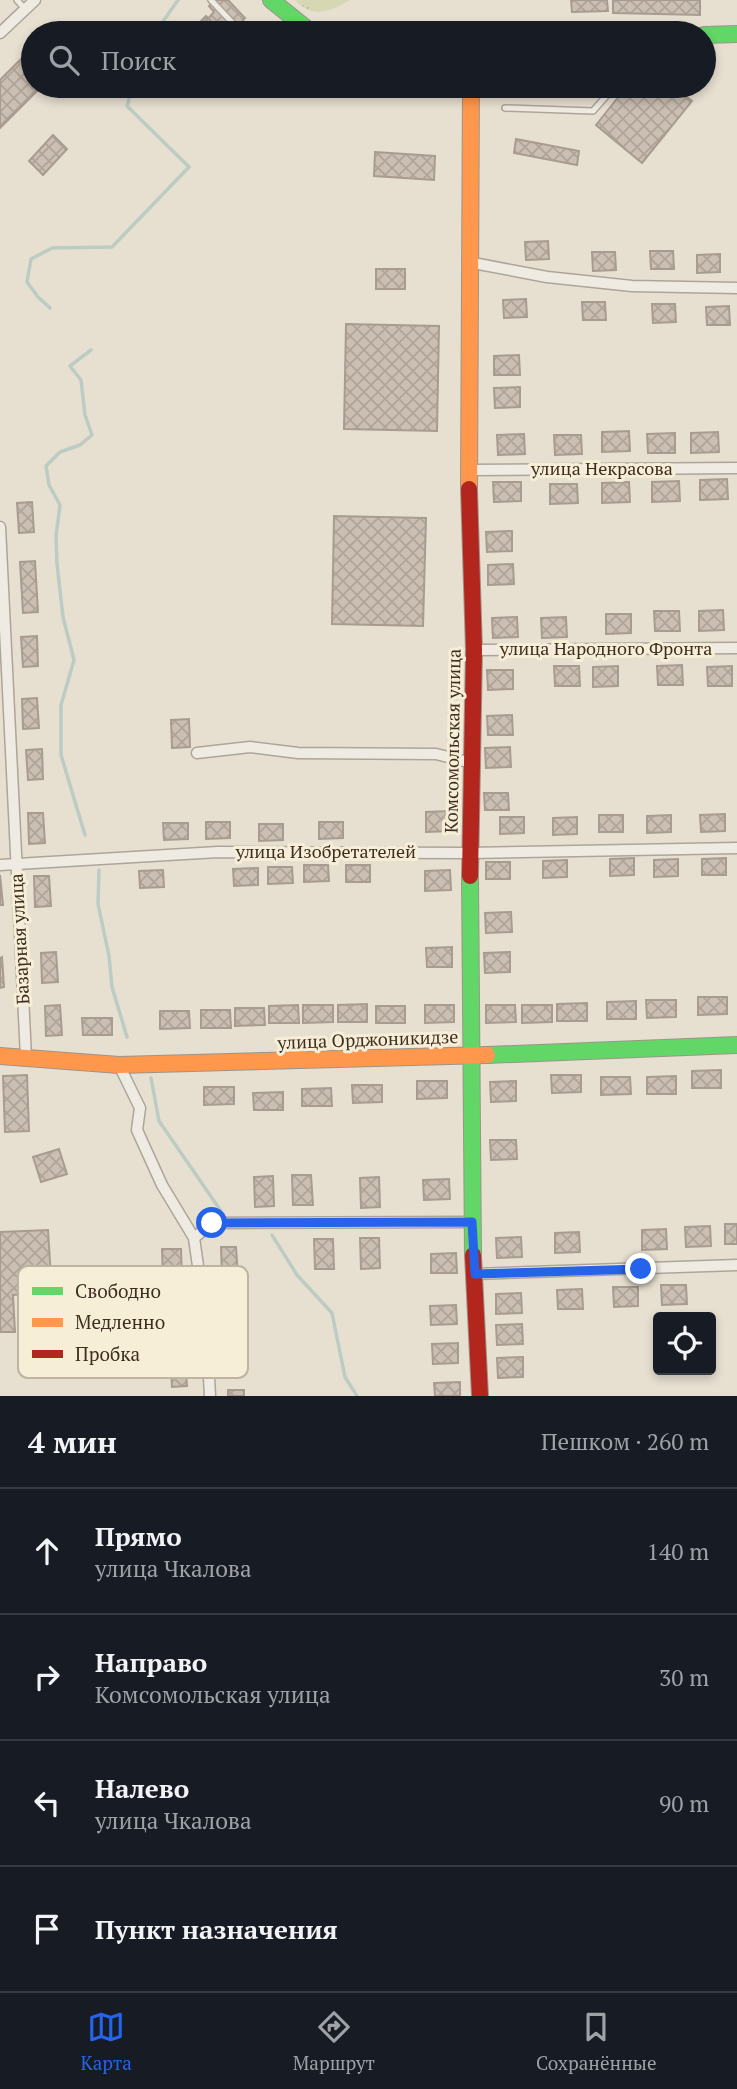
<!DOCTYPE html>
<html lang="ru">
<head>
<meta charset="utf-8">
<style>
  :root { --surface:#171b24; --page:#242831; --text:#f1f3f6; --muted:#9ea1a6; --line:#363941; --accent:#2563eb }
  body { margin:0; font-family:"PT Serif",serif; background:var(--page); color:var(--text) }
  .controls { position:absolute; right:21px; bottom:21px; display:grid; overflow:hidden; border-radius:7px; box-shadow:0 4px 10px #0003 }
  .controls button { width:63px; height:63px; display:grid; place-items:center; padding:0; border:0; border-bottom:2px solid var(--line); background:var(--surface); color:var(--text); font:35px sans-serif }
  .stop { position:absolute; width:21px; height:21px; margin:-16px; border:5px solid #2563eb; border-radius:50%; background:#fff }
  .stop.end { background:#2563eb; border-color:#fff; box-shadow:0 2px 7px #0008 }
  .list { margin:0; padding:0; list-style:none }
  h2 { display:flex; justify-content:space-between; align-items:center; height:91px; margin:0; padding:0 28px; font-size:30px }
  h2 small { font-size:23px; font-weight:400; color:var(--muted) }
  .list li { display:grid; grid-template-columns:46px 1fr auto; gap:21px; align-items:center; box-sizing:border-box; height:126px; padding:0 28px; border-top:2px solid var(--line) }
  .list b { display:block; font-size:26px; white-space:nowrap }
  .list p { margin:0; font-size:23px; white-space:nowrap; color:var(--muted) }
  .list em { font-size:23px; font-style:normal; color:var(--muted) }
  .icon { flex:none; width:38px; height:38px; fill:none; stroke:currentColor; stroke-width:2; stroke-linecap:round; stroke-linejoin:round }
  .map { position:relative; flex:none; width:737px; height:1396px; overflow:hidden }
  .search { position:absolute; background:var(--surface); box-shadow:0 4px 10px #0003; left:21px; right:21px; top:21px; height:77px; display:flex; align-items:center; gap:18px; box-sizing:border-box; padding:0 24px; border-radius:38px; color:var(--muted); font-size:26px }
  .sheet { height:595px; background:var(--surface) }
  nav { display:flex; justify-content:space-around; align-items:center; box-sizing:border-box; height:98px; border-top:2px solid var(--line); background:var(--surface); font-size:19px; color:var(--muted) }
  nav a { display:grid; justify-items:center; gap:4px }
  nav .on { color:var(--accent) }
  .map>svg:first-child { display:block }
</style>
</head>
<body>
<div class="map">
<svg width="737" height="1396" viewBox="0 0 737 1396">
  <defs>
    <pattern id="grass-tufts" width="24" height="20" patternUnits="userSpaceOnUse" patternTransform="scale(1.75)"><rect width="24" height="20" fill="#d6d7b3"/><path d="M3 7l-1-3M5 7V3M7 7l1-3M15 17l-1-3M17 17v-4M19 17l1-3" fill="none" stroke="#b9b99a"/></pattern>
    <pattern id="building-cross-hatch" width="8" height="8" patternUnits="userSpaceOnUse" patternTransform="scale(1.75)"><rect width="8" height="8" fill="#cbbfb2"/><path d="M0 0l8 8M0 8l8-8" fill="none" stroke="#afa499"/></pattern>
  </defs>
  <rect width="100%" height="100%" fill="#e7e0d1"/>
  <path fill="url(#grass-tufts)" d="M295,0H350C328,12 314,19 295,0Z"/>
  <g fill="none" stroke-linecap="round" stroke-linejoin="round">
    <path stroke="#bcccc2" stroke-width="3.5" d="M155,33L178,0
      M50,308L38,297L27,282L31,259L52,248L112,247L189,167L127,106L133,86
      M85,835L61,755V705L74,660L63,617L57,564L56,536L60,505L49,485L46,466L60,452L80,445L92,435L85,415L81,380L70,366L91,350
      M99,870L98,904L109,956L112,987L127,1037
      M151,1078L159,1121L223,1214
      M272,1235L297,1275L332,1313L345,1377L357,1396"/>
  </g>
  <path fill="url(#building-cross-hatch)" stroke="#a89c90" stroke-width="2" d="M215,0H228L245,18L233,31L227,26L218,33L206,21L214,12L209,6Z
    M571,0H607L608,11L572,12Z
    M613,0H700V15L613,13Z
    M206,16L222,33H205L197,25Z
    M24,56L33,65V86H42L0,128V80Z
    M627,86H692L684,95L692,101L642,163L596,125Z
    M53,135L67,149L43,175L29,161Z
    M516,139L579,151L577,165L514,153Z
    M375,152L435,156L434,180L374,176Z
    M548,241L549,259L526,260L525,242Z
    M650,251H673L674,269H651Z
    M592,252H615L616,270L593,271Z
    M720,254V272L697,273V255Z
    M376,269H405V289H376Z
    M526,299L527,317L504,318L503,300Z
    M582,302H605L606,320H583Z
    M652,304H675L676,322L653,323Z
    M729,306L730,325H707L706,307Z
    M346,324L439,326L437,431L344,429Z
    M519,355L520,375H494V356Z
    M520,387V407L495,408L494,388Z
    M629,431L630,451L602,452V432Z
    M718,432L719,452L691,453V433Z
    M675,433V453H648L647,434Z
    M524,434L525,454L498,455L497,435Z
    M554,435H581L582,454L555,455Z
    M727,479L728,499L700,500V480Z
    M679,481L680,501L652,502V482Z
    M493,482H521V501L494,502Z
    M629,482L630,502L602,503V483Z
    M550,484H577L578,503L550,504Z
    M32,502L34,532L19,533L17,503Z
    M334,516L426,518L423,626L332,624Z
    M512,531V551L487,552L486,532Z
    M35,561L38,612L23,613L20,562Z
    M513,564L514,584L488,585V565Z
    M723,610L724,630L699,631V611Z
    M654,611H679L680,631H655Z
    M606,614H631V633L606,634Z
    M517,617L518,637L493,638L492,618Z
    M566,617L567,637L542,638L541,618Z
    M37,636L38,666L23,667L21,637Z
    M682,665L683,685H658L657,666Z
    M554,666H579L580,686H555Z
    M618,666V686L593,687V667Z
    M732,666V686H708L707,667Z
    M487,670H513V689L488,690Z
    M37,698L39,728L23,729L22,699Z
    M512,715L513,735H488L487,716Z
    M189,719L190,747L172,748L171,720Z
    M510,747L511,767L486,768L485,748Z
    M42,749L43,779L28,780L26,750Z
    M484,793H508L509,810H485Z
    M451,811L452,831L426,832V812Z
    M28,813H43L45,843L29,844Z
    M725,814V831L701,832L700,815Z
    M599,815H623V832H599Z
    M671,815V832L647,833V816Z
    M500,817H524V833L500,834Z
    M577,817V834L553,835V818Z
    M206,822H230V838L206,839Z
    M319,822H343V838L319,839Z
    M163,823H188V839L164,840Z
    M259,824H283V840L259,841Z
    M634,858V875L610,876V859Z
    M726,858V875H702V859Z
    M678,859V876L654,877V860Z
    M567,860V877L543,878V861Z
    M486,862H510V879H486Z
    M304,865H328L329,881L304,882Z
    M346,865H370V882H346Z
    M268,867H292L293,883L268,884Z
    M258,868V885L234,886L233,869Z
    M163,870L164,887L140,888L139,871Z
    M450,870L451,890L425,891V871Z
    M0,875L3,905H0Z
    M34,876H49L51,906L35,907Z
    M511,912L512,932L486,933L485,913Z
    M452,947V967H427L426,948Z
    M56,952L58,982L42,983L41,953Z
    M510,952V972L485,973L484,953Z
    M2,957L4,987L0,988V958Z
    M698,997H727V1014L698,1015Z
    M646,1000H676V1017L647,1018Z
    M636,1001V1019H607V1002Z
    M587,1003V1021H557V1004Z
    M367,1004V1022H338V1005Z
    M60,1005L62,1035L46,1036L45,1006Z
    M298,1005L299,1023H269V1006Z
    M303,1005H333V1022L303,1023Z
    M425,1005H454V1022L425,1023Z
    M486,1005H515L516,1022L486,1023Z
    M522,1005H552V1022L522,1023Z
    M376,1006H405V1023H376Z
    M235,1008H264L265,1025L235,1026Z
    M201,1010H230L231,1028H201Z
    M160,1011H189L190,1028L160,1029Z
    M82,1018H112V1035H83Z
    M721,1070V1088H692V1071Z
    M27,1075L29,1131L5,1132L3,1076Z
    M551,1075H581V1092L552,1093Z
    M676,1076V1094H647V1077Z
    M601,1077H630L631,1094L601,1095Z
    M417,1081H447V1098L417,1099Z
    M516,1081V1101L491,1102L490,1082Z
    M352,1085H382V1102L353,1103Z
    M204,1087H234V1104L204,1105Z
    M331,1088L332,1106H302V1089Z
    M283,1092V1110H254L253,1093Z
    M490,1140H516L517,1159L491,1160Z
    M59,1149L67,1174L41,1182L33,1157Z
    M292,1175H311L313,1205H293Z
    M273,1176L274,1206L255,1207L254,1177Z
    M379,1177L380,1207L361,1208L360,1178Z
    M449,1179L450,1199L424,1200L423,1180Z
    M725,1224H737V1244H725Z
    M710,1226L711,1246L686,1247L685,1227Z
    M666,1229L667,1249L642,1250V1230Z
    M48,1230L52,1293L13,1295L15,1332H0V1232Z
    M579,1232L580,1252L555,1253V1233Z
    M521,1237L522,1257L497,1258L496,1238Z
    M360,1238H379L380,1268L361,1269Z
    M314,1239H333L334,1269H315Z
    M221,1247H236L238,1277L222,1278Z
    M162,1249H181L182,1279H163Z
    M456,1253L457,1273H431V1254Z
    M661,1285H686L687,1304L662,1305Z
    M613,1287H638V1306L614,1307Z
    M582,1289L583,1309H558L557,1290Z
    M521,1293L522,1313L496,1314V1294Z
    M456,1305L457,1324L431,1325L430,1306Z
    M522,1324L523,1344L497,1345L496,1325Z
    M458,1343V1363L433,1364L432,1344Z
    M185,1356L187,1386L172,1387L170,1357Z
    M523,1357V1377L498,1378L497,1358Z
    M460,1382V1396H435L434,1383Z
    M228,1390H244V1396H228Z"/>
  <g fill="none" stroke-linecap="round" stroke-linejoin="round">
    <g stroke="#ada599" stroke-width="8">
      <path id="lane" d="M17,0L25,9
        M211,0L242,33
        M505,108L593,111L615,86"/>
    </g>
    <g stroke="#ada599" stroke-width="13">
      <path id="street" d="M0,33L35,0
        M468,262L547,277L632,286L737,288
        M468,470L737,468
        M0,527L26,1057
        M474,650L737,648
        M197,753L250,747L298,753L436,754L472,763
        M0,865L218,852L470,853L737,848
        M119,1065L140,1108L137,1130L162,1185L194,1238L206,1322L210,1396
        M194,1238L212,1223L472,1222
        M475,1274L737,1265"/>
    </g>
    <g stroke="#9c958a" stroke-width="18">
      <path id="fast" d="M271,0L312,33
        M704,35L737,34
        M470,876L473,1255
        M487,1055L737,1045"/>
    </g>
    <g stroke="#9c958a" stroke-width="18">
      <path id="slow" d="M469,489L471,86
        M0,1056L119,1065L487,1055"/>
    </g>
    <g stroke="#9c958a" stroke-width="18">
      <path id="jam" d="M469,489L474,650L470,876
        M473,1255L480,1396"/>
    </g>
    <use href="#lane" stroke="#efebe3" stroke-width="5"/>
    <use href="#street" stroke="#efebe3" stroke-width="10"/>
    <use href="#fast" stroke="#63d668" stroke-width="16"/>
    <use href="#slow" stroke="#ff974d" stroke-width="16"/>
    <use href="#jam" stroke="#b3261e" stroke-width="16"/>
  </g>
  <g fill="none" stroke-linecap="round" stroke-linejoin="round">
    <path stroke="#2563eb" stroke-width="9" d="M212,1223L472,1222L475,1274L641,1269"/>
  </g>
  <g text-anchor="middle" stroke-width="6" stroke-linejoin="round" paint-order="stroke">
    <g font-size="18" fill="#3d2e20" stroke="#f7eed8">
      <text x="602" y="475">улица Некрасова</text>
      <text x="606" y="655">улица Народного Фронта</text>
      <text transform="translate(453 741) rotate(-89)" y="6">Комсомольская улица</text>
      <text x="326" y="858">улица Изобретателей</text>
      <text transform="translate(20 939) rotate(-93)" y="6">Базарная улица</text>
      <text transform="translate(368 1040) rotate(-2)" y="6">улица Орджоникидзе</text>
    </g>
  </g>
  <rect x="18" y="1266" width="230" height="112" rx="10" fill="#f7eed8" stroke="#bfb4a1" stroke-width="2"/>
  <rect x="32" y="1287" width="31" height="8" fill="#63d668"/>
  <rect x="32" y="1318" width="31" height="9" fill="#ff974d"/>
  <rect x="32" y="1350" width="31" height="8" fill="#b3261e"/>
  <g font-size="19" fill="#3d2e20">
    <text x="75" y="1298">Свободно</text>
    <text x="75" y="1329">Медленно</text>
    <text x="75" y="1361">Пробка</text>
  </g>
</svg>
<div class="controls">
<button><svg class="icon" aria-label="locate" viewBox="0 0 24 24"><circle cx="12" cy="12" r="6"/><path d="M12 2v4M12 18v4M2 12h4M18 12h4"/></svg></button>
</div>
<div class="stop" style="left:212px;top:1223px"></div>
<div class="stop end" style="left:641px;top:1269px"></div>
<div class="search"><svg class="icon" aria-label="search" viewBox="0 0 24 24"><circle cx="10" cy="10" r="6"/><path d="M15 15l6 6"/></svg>Поиск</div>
</div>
<section class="sheet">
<h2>4 мин<small>Пешком · 260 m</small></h2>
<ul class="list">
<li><svg class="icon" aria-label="ahead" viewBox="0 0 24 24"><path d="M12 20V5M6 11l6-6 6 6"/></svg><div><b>Прямо</b><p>улица Чкалова</p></div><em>140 m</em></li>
<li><svg class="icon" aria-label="right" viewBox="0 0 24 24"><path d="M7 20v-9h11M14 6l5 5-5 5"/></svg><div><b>Направо</b><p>Комсомольская улица</p></div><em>30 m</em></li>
<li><svg class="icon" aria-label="left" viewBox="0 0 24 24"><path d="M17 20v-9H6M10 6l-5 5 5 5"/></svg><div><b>Налево</b><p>улица Чкалова</p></div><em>90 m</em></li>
<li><svg class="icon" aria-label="arrive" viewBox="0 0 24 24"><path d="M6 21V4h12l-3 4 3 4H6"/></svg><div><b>Пункт назначения</b></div></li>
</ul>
</section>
<nav>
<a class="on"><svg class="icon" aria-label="map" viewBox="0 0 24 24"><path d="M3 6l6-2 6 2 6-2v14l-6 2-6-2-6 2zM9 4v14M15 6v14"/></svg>Карта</a>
<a><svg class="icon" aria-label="directions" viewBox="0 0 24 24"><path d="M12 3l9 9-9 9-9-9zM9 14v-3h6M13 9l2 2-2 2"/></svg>Маршрут</a>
<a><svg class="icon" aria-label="saved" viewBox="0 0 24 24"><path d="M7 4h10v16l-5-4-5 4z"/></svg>Сохранённые</a>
</nav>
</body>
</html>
